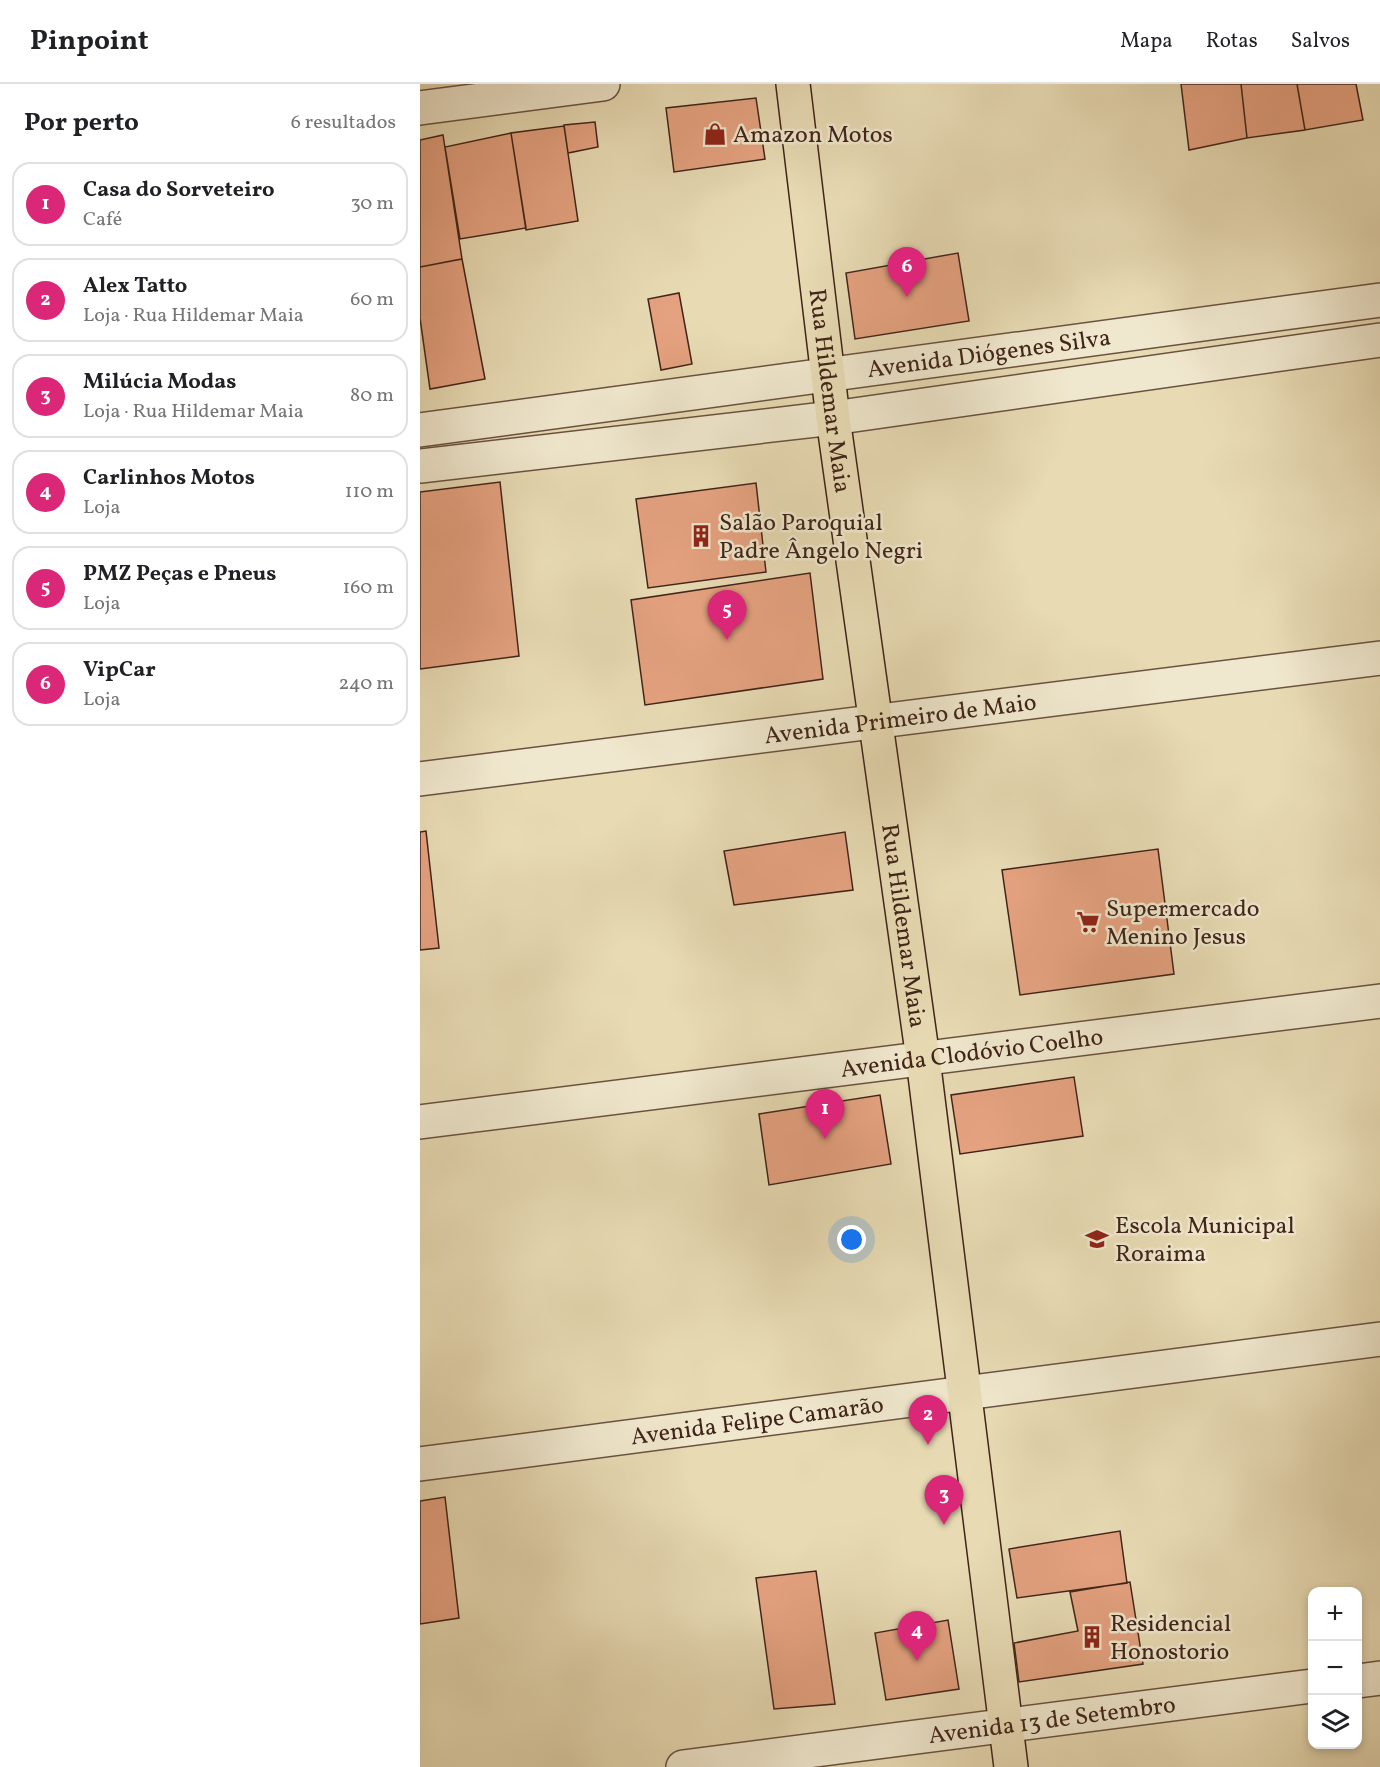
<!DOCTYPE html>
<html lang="pt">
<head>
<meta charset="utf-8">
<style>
  :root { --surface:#fff; --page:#f2f2f2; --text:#202124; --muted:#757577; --line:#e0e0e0; --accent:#db2777 }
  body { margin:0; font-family:Vollkorn,serif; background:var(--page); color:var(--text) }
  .controls { position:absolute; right:18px; bottom:18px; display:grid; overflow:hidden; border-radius:12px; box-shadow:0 3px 9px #0003 }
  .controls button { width:54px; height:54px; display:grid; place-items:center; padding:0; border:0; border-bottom:2px solid var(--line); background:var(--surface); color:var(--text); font:30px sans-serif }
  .you { position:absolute; left:432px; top:1156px; width:21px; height:21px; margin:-15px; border:4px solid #fff; border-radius:50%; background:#1a73e8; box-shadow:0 0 0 9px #1a73e833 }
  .badge { display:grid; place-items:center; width:39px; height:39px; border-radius:50%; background:var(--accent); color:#fff; font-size:20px; font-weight:700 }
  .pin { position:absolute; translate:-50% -50px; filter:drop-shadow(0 2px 3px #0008) }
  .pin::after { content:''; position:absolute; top:32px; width:21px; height:18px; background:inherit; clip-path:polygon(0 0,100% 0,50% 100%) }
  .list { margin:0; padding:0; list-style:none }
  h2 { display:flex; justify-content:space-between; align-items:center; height:78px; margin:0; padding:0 24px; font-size:26px }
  h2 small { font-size:20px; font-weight:400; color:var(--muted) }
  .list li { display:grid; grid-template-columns:39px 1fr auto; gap:18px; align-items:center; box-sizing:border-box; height:84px; margin:0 12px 12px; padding:0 12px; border:2px solid var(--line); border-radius:18px }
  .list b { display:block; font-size:22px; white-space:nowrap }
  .list p { margin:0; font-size:20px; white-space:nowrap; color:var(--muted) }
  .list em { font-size:20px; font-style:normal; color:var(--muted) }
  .icon { flex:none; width:33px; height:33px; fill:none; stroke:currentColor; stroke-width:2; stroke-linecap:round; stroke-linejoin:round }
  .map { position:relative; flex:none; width:960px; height:1683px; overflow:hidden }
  header { display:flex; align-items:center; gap:36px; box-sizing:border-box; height:84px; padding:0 30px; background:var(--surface); border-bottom:2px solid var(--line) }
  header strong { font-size:28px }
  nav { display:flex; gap:33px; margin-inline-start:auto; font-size:21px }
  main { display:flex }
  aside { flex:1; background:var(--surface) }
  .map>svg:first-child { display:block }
</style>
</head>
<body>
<header>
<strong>Pinpoint</strong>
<nav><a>Mapa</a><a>Rotas</a><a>Salvos</a></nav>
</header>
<main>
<aside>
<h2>Por perto<small>6 resultados</small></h2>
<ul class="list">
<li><span class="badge">1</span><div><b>Casa do Sorveteiro</b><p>Café</p></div><em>30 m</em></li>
<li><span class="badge">2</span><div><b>Alex Tatto</b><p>Loja · Rua Hildemar Maia</p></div><em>60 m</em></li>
<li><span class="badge">3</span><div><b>Milúcia Modas</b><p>Loja · Rua Hildemar Maia</p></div><em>80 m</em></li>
<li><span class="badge">4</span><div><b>Carlinhos Motos</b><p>Loja</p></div><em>110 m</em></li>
<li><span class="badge">5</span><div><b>PMZ Peças e Pneus</b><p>Loja</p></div><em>160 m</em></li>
<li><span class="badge">6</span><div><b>VipCar</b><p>Loja</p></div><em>240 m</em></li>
</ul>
</aside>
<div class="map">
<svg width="960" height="1683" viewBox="0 0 960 1683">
  <rect width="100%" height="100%" fill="#e8dbb4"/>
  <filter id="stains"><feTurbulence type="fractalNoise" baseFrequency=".00333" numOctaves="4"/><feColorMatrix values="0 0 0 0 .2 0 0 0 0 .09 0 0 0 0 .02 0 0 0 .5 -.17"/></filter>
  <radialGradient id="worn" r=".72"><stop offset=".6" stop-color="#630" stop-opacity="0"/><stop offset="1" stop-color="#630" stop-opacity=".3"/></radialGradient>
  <path fill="#e5a280" stroke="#40241a" stroke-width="1.5" d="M761,0H821L827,54L769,66Z
    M821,0H877L885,46L827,54Z
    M877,0H936L943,36L885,46Z
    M336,14L345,75L254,88L246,24Z
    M175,38L178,63L148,69L144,41Z
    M144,42L158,137L106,146L91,49Z
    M91,49L106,144L40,155L25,63Z
    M23,51L42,175L0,183V56Z
    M538,169L549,237L435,255L426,189Z
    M42,175L65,295L10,305L0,234V183Z
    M259,209L272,280L241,286L228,215Z
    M80,398L99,572L0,585V408Z
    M336,399L346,488L228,504L216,415Z
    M390,489L403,595L225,621L211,516Z
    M6,747L19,864L0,866V748Z
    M425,748L433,806L314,821L304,767Z
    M738,765L754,890L600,911L582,786Z
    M654,993L663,1052L540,1070L531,1011Z
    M460,1011L471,1080L349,1101L339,1030Z
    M25,1413L39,1534L0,1540V1417Z
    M700,1447L707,1499L597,1514L589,1465Z
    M396,1487L415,1620L354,1625L336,1494Z
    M710,1498L723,1580L599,1598L594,1559L658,1547L650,1508Z
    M528,1536L539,1605L466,1616L455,1549Z"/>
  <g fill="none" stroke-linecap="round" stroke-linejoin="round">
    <g stroke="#6a5240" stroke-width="36">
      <g id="minor">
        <path d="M0,24L183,0"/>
        <path id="s1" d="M0,346L960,216"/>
        <path d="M0,382L413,334L960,256"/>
        <path id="s2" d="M0,695L960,574"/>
        <path id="s3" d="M0,1038L960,917"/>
        <path id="s4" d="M0,1380L960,1255"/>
        <path d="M938,1597L960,1594"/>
        <path id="s5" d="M263,1683L892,1602"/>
      </g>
    </g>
    <g stroke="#40241a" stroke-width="36">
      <g id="major">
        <path id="s6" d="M373,0L413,334L503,975L591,1683"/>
      </g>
    </g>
    <use href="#minor" stroke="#f0e8ce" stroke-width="33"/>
    <use href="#major" stroke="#e8dbb4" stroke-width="33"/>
  </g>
  <defs>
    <g id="shop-bare" transform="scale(1.8)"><path d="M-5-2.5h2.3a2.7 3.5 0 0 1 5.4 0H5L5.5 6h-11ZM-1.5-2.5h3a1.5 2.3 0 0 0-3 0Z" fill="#8f2418" stroke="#f0e8ce" stroke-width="2.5" paint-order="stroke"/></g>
    <g id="building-bare" transform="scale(1.8)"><path d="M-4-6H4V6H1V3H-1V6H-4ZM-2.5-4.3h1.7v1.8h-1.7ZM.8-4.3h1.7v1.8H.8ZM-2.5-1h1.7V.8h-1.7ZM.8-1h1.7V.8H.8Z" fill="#8f2418" stroke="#f0e8ce" stroke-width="2.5" paint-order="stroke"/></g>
    <g id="supermarket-bare" transform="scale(1.8)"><path d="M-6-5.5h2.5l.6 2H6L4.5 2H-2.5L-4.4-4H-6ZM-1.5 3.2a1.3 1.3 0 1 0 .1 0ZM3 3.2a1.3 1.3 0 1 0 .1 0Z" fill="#8f2418" stroke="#f0e8ce" stroke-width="2.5" paint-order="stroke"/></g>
    <g id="school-bare" transform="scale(1.8)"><path d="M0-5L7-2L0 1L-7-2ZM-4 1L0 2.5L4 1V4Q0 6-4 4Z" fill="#8f2418" stroke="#f0e8ce" stroke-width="2.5" paint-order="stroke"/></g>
  </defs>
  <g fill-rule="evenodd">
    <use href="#shop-bare" x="295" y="50"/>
    <use href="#building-bare" x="281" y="452"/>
    <use href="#supermarket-bare" x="668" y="838"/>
    <use href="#school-bare" x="677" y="1155"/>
    <use href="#building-bare" x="672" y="1553"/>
  </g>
  <g text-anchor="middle" stroke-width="5" stroke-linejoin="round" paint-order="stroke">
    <g font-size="24" fill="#40241a" stroke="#f0e8ce" text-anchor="start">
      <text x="313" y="58">Amazon Motos</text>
      <text x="299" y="446">Salão Paroquial<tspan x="299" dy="28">Padre Ângelo Negri</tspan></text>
      <text x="686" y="832">Supermercado<tspan x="686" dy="28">Menino Jesus</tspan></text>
      <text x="695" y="1149">Escola Municipal<tspan x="695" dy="28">Roraima</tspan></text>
      <text x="690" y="1547">Residencial<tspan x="690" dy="28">Honostorio</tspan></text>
    </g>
    <g font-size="24" fill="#40241a" stroke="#f0e8ce">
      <text dy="8" stroke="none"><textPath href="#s1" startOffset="574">Avenida Diógenes Silva</textPath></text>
      <text dy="8" stroke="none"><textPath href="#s6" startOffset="309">Rua Hildemar Maia</textPath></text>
      <text dy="8" stroke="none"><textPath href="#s2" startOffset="484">Avenida Primeiro de Maio</textPath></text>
      <text dy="8" stroke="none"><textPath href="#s6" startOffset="849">Rua Hildemar Maia</textPath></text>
      <text dy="8" stroke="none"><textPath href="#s3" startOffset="556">Avenida Clodóvio Coelho</textPath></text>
      <text dy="8" stroke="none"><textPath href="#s4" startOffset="340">Avenida Felipe Camarão</textPath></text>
      <text dy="8" stroke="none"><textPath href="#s5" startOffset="372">Avenida 13 de Setembro</textPath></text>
    </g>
  </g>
  <rect width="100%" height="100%" filter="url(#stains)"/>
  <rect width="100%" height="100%" fill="url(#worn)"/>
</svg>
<div class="controls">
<button>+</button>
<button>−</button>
<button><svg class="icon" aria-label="layers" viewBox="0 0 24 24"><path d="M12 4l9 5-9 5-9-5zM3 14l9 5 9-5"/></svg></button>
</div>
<div class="you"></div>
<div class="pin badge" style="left:405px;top:1055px">1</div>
<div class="pin badge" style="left:508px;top:1361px">2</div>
<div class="pin badge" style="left:524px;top:1441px">3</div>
<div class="pin badge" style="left:497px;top:1577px">4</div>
<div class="pin badge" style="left:307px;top:556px">5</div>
<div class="pin badge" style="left:487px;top:213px">6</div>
</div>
</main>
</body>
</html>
